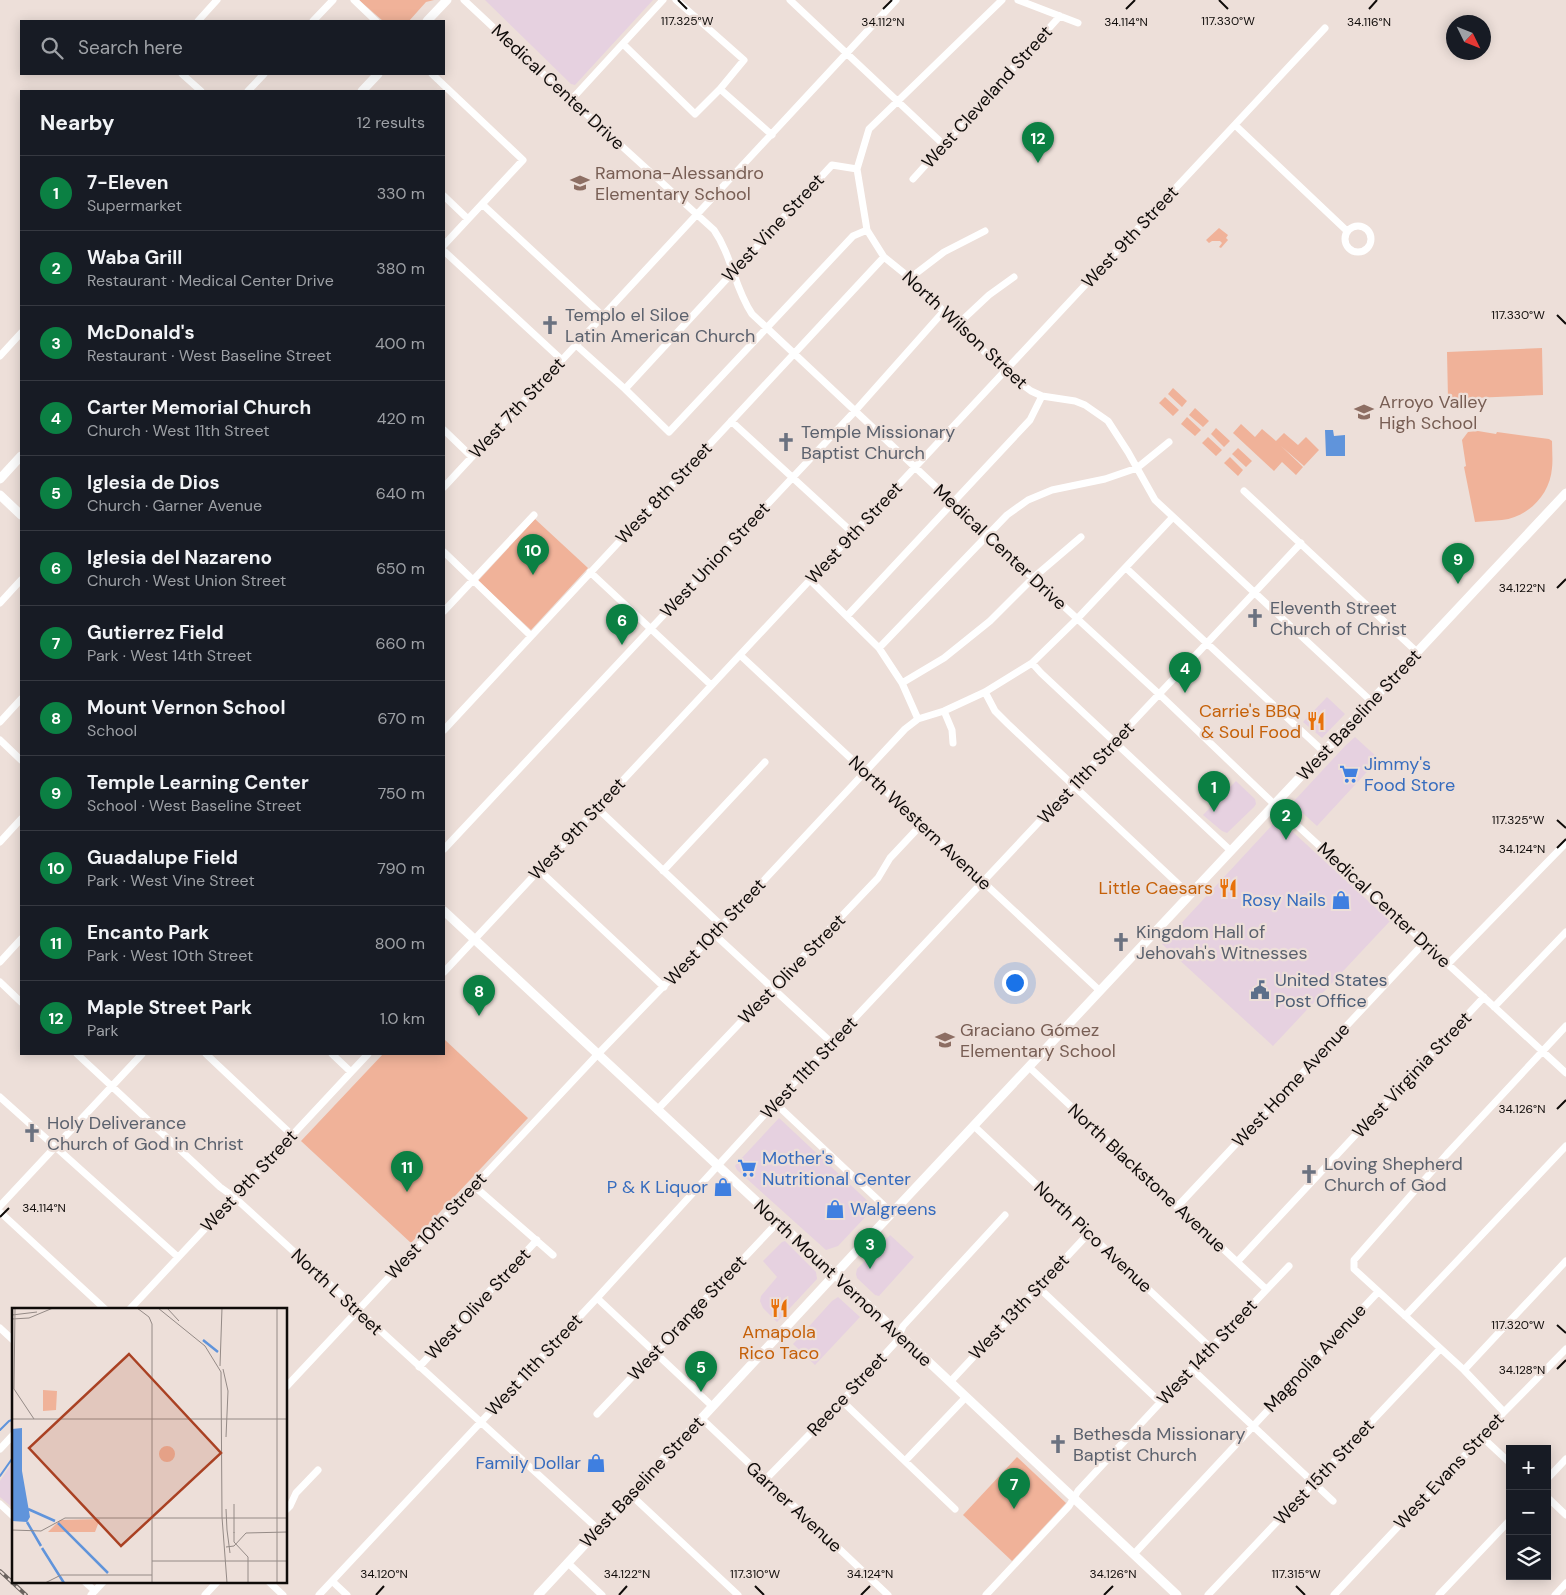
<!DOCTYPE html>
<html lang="en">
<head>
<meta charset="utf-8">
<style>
  :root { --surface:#171b24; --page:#20242c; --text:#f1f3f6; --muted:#9ea1a6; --line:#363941; --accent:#0b8043 }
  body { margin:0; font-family:"DM Sans",sans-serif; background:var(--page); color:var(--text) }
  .controls { position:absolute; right:15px; bottom:15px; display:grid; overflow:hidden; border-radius:0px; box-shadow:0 2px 12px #0003 }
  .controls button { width:45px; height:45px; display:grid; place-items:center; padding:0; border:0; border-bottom:1px solid var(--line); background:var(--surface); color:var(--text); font:25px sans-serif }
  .compass { position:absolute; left:1446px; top:15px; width:45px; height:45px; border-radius:50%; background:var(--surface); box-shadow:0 2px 12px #0003; rotate:133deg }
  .you { position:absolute; left:1014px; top:982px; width:18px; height:18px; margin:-12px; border:4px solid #fff; border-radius:50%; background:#1a73e8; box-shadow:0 0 0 8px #1a73e833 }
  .badge { display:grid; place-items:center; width:32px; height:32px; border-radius:50%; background:var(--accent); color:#fff; font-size:16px; font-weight:700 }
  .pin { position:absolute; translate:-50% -41px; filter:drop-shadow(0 1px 2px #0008) }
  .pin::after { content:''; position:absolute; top:26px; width:18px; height:15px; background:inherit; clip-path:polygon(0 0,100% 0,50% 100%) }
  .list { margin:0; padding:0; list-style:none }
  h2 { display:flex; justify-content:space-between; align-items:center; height:65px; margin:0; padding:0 20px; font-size:21px }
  h2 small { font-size:16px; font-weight:400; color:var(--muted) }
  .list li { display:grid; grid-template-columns:32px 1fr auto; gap:15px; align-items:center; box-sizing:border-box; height:75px; padding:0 20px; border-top:1px solid var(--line) }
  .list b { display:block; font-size:19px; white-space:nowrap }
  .list p { margin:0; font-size:16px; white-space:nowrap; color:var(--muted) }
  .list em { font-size:16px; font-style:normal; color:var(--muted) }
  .icon { flex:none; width:28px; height:28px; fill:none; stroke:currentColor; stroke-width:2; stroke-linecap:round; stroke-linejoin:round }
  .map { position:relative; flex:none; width:1566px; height:1595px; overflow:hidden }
  .search { position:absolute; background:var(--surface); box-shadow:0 2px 12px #0003; left:20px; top:20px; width:425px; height:55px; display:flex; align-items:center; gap:12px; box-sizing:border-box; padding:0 18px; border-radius:0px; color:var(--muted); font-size:19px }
  .panel { position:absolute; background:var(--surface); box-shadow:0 2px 12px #0003; left:20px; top:90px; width:425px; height:965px; border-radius:0px }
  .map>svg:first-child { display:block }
</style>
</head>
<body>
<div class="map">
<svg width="1566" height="1595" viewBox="0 0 1566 1595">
  <rect width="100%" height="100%" fill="#eddfd9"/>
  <path fill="#e6d1e0" d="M485,0H653L575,85L571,84Z
    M1327,697L1345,714L1322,738L1303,722Z
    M1355,737L1378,758L1377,761L1317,826L1295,806L1294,801L1345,746Z
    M1236,781L1255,799L1256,804L1254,807L1227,833L1222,831L1203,815Z
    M1274,823H1283L1390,921L1273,1046L1162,944Z
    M779,1118L873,1206L870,1212L838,1246L826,1250L737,1170L735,1166L739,1161Z
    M890,1235L914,1257L879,1296L875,1295L857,1278L856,1274L857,1269Z
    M785,1241L816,1272L817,1279L777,1322L763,1308L760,1301L761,1296L777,1277L763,1261L782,1242Z
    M838,1297L860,1317L815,1365L793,1344L832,1301Z
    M14,1460V1509L0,1497V1481Z"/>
  <path fill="#f0b299" d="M359,0H434L426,2L409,21H383Z
    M1219,228L1228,235L1226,238L1228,240L1221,248L1219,247L1222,243L1220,241H1212L1209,243L1206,240Z
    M1542,348L1543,395L1448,399L1447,352Z
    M1173,388L1187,401L1182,407L1168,394Z
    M1165,397L1179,410L1173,416L1159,403Z
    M1195,408L1209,421L1203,427L1189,415Z
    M1187,417L1201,430L1195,436L1181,424Z
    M1241,424L1255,437L1262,429L1276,441L1284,433L1298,445L1306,437L1319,450L1304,466L1281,446L1303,467L1296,475L1282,462L1274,471L1233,433Z
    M1216,428L1230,441L1224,447L1211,434Z
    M1478,431L1496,434L1497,432L1549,439L1552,441C1552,450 1553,460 1552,468C1550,495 1528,517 1502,520C1493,521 1484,521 1475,522L1464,467L1466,466L1462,440L1468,432Z
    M1208,437L1222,450L1216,456L1202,443Z
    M1238,448L1252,461L1246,467L1232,454Z
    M1230,457L1243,470L1238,476L1224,463Z
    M535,519L588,568L531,630L478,581Z
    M444,1039L528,1118L411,1243L301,1141L383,1054H444Z
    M1017,1457L1066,1503L1012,1561L963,1515Z"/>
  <path fill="#6094db" d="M1325,430H1333L1334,436L1345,435V456H1326Z"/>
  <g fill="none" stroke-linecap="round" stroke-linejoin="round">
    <path stroke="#6094db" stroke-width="2" d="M0,1430L9,1421L12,1420
      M0,1476L14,1456"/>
    <path stroke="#fff" stroke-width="7" d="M354,0L376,21
      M464,0L571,100L714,230C732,256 734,287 752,314L1033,578L1159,694L1275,805L1566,1073
      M790,0L944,145
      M1002,0L869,129L857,169L867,230L884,257L910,278L1004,371L1031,391L1042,396L1075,401L1085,405L1108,421L1128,452L1155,500L1371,701
      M1018,0L1078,23
      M198,21L217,0
      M313,21L333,0
      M623,44L695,114L720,89L744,60L676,0
      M182,74L201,91
      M432,74L523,160L444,245
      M720,89L772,135
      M248,91L264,74
      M571,100L663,0
      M1235,125L1347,231
      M913,179L1060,16
      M444,196L468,219
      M482,204L603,316
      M1345 239a13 13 0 1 1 26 0a13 13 0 1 1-26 0Z
      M444,251L562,360
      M910,278L944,252L985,231
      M957,325L989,295L1014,277
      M576,345L625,389L669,432L853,236L867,230
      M0,356L21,333
      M625,389L832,165L857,169
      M731,421L854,534
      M444,430L472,457
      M444,487L896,0
      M1244,491L1417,652
      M444,552L531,636
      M1126,568L1324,752
      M590,572L711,685
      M811,581L879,648L902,683L918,719
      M0,603L21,580
      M444,611L534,515
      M847,616L1030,420L1042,396
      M879,648L1007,515L1028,500L1052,490L1105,479L1137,468L1169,442
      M740,655L1100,991
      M1032,663L1041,673L1231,851
      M902,683L944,658L990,621L1033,578L1081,537
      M985,692L995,711L1008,724L1190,895
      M944,711L952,730L953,743
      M0,722L21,699
      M444,730L884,257
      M0,740L21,760
      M597,808L722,926
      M0,842L21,819
      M444,849L855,411L943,312
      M539,870L664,987
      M663,871L765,762
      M714,934L833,1044
      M0,962L21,939
      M1448,964L1566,843
      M444,972L1325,28
      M0,982L21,1002
      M1494,1007L1566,932
      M77,1054L220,1187L234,1197L599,1530
      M206,1054L292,1135
      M332,1054L351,1072
      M1029,1067L1266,1289
      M0,1097L178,1257
      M775,1103L892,1213
      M657,1110L878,878L890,858L921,825
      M974,1126L1211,1348
      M474,1186L553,1255
      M0,1206L142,1054
      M1177,1207L1425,942
      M0,1212L105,1309
      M1237,1262L1484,997
      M1038,1287L1160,1402
      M597,1298L712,1406
      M130,1309L368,1054
      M1405,1316L1566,1146
      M0,1328L14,1341
      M419,1367L537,1240
      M1192,1369L1333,1501
      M1464,1370L1566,1261
      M950,1382L1089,1233
      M286,1387L598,1054L714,934L905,729L918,719L944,711L985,692L1032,663L1077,619L1173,517
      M842,1401L955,1509
      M1504,1412L1464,1370L1354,1269V1260L1447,1154L1566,1026
      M597,1414L778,1222
      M701,1418L888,1595
      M1482,1437L1510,1463
      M0,1449L14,1434
      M905,1461L966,1397
      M1547,1479L1566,1459
      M765,1480L842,1401L896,1342L903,1326L1005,1215
      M631,1495L738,1595
      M1547,1497L1566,1515
      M0,1504L14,1517
      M286,1510L290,1506L296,1493L318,1470
      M1134,1554L1378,1292
      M568,1563L602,1595
      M84,1581L95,1591
      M268,1581L283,1595
      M332,1581L347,1595
      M91,1595L104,1581
      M205,1595L218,1581
      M319,1595L597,1298L775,1103L1301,543
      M986,1595L1069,1506L1078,1491L1211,1348L1289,1266
      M1208,1595L1440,1349
      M1334,1595L1482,1437L1504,1412L1566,1349
      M1439,1595L1510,1520
      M1555,1595L1566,1583"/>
    <path stroke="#fff" stroke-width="9" d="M427,21L447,0
      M362,91L378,74
      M0,479L21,456
      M0,495L21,515
      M444,911L899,1334L1177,1595
      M538,1595L876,1230L1566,493"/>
    <g stroke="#6b635f" stroke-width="4">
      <path id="rail" d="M0,1571L26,1595"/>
    </g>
    <use href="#rail" stroke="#eddfd9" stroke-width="2" stroke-dasharray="5.5" stroke-linecap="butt"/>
  </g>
  <path fill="none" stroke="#0f0b09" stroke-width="2" d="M678,0L687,9M1219,0L1228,9M883,9L892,0M1126,9L1135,0M1369,9L1377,0M1557,315L1566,324M1557,588L1566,579M1557,820L1566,828M1557,848L1566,839M1557,1109L1566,1100M0,1217L9,1208M1557,1325L1566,1333M1557,1369L1566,1360M755,1586L764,1595M1296,1586L1305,1595M376,1595L384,1586M619,1595L627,1586M861,1595L870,1586M1104,1595L1113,1586"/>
  <defs>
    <g id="school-bare" transform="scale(1.5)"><path d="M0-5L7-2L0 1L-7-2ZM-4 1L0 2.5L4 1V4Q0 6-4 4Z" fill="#8d6e63" stroke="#eddfd9" stroke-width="2.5" paint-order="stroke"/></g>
    <g id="church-bare" transform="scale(1.5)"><path d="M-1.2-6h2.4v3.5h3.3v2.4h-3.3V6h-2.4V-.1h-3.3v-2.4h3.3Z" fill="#6b7280" stroke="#eddfd9" stroke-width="2.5" paint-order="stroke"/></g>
    <g id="restaurant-bare" transform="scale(1.5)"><path d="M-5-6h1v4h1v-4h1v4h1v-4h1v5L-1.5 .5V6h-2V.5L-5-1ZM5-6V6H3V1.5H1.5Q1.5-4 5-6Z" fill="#e8710a" stroke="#eddfd9" stroke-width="2.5" paint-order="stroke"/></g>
    <g id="supermarket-bare" transform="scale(1.5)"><path d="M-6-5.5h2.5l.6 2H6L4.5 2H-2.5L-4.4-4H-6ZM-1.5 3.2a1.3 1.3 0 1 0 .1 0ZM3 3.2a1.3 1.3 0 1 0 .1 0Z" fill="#3f7fe0" stroke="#eddfd9" stroke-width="2.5" paint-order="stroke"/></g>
    <g id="shop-bare" transform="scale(1.5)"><path d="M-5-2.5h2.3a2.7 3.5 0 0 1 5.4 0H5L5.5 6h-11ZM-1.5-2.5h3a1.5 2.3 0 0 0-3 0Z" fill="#3f7fe0" stroke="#eddfd9" stroke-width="2.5" paint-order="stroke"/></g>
    <g id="civic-bare" transform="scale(1.5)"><path d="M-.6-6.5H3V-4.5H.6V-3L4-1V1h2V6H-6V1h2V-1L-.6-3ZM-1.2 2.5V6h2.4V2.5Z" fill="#5c6f8a" stroke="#eddfd9" stroke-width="2.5" paint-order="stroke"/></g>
  </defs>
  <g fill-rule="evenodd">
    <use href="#school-bare" x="580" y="183"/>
    <use href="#church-bare" x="550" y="325"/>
    <use href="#school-bare" x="1364" y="412"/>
    <use href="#church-bare" x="786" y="442"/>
    <use href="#church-bare" x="1255" y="618"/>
    <use href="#restaurant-bare" x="1316" y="721"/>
    <use href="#supermarket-bare" x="1349" y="774"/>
    <use href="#restaurant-bare" x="1228" y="888"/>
    <use href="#shop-bare" x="1341" y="900"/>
    <use href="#church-bare" x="1121" y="942"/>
    <use href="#civic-bare" x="1260" y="990"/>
    <use href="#school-bare" x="945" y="1040"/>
    <use href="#church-bare" x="32" y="1133"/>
    <use href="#supermarket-bare" x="747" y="1168"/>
    <use href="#church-bare" x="1309" y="1174"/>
    <use href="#shop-bare" x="723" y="1187"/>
    <use href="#shop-bare" x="835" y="1209"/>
    <use href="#restaurant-bare" x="779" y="1308"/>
    <use href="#church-bare" x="1058" y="1444"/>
    <use href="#shop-bare" x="596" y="1463"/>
  </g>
  <g text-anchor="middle" stroke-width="4.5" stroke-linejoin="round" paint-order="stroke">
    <g font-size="18" fill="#0f0b09" stroke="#eddfd9">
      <text transform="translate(558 87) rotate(43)" y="6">Medical Center Drive</text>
      <text transform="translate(987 97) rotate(-48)" y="6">West Cleveland Street</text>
      <text transform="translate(773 228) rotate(-47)" y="6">West Vine Street</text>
      <text transform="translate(1130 237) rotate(-47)" y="6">West 9th Street</text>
      <text transform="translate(965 330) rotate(43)" y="6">North Wilson Street</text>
      <text transform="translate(517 408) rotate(-47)" y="6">West 7th Street</text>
      <text transform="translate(664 493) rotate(-47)" y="6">West 8th Street</text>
      <text transform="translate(854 533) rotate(-47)" y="6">West 9th Street</text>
      <text transform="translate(1000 547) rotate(43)" y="6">Medical Center Drive</text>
      <text transform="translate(715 560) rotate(-47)" y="6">West Union Street</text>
      <text transform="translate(1359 715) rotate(-47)" y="6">West Baseline Street</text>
      <text transform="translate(1086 773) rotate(-47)" y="6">West 11th Street</text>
      <text transform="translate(920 823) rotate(43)" y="6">North Western Avenue</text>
      <text transform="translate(577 829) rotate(-47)" y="6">West 9th Street</text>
      <text transform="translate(1384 905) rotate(43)" y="6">Medical Center Drive</text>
      <text transform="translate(715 932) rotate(-47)" y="6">West 10th Street</text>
      <text transform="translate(792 969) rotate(-46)" y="6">West Olive Street</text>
      <text transform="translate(809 1068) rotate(-47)" y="6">West 11th Street</text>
      <text transform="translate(1412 1075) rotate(-47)" y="6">West Virginia Street</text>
      <text transform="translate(1291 1085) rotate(-47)" y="6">West Home Avenue</text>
      <text transform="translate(1147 1178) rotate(43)" y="6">North Blackstone Avenue</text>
      <text transform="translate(249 1181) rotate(-47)" y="6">West 9th Street</text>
      <text transform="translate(436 1226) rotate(-47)" y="6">West 10th Street</text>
      <text transform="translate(1093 1237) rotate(43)" y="6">North Pico Avenue</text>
      <text transform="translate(843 1283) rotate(43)" y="6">North Mount Vernon Avenue</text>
      <text transform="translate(337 1292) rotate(43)" y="6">North L Street</text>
      <text transform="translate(478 1304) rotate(-47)" y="6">West Olive Street</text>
      <text transform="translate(1019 1307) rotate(-47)" y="6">West 13th Street</text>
      <text transform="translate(687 1318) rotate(-47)" y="6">West Orange Street</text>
      <text transform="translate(1207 1352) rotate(-47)" y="6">West 14th Street</text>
      <text transform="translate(1315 1358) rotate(-47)" y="6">Magnolia Avenue</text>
      <text transform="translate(534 1365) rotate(-47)" y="6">West 11th Street</text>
      <text transform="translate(847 1394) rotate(-47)" y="6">Reece Street</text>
      <text transform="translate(1449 1471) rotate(-47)" y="6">West Evans Street</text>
      <text transform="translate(1324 1472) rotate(-47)" y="6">West 15th Street</text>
      <text transform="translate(642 1482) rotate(-47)" y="6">West Baseline Street</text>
      <text transform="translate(794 1507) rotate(43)" y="6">Garner Avenue</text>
    </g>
    <g font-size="18" fill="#785e54" stroke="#eddfd9" text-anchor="start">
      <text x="595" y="179">Ramona-Alessandro<tspan x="595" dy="21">Elementary School</tspan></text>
      <text x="1379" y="408">Arroyo Valley<tspan x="1379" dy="21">High School</tspan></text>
      <text x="960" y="1036">Graciano Gómez<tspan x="960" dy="21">Elementary School</tspan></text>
    </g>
    <g font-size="18" fill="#5b616d" stroke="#eddfd9" text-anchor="start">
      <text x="565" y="321">Templo el Siloe<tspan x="565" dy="21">Latin American Church</tspan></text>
      <text x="801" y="438">Temple Missionary<tspan x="801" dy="21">Baptist Church</tspan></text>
      <text x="1270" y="614">Eleventh Street<tspan x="1270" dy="21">Church of Christ</tspan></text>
      <text x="1136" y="938">Kingdom Hall of<tspan x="1136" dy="21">Jehovah's Witnesses</tspan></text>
      <text x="47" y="1129">Holy Deliverance<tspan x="47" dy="21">Church of God in Christ</tspan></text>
      <text x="1324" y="1170">Loving Shepherd<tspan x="1324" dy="21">Church of God</tspan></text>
      <text x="1073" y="1440">Bethesda Missionary<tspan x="1073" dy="21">Baptist Church</tspan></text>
    </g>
    <g font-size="18" fill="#c56008" stroke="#eddfd9" text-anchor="end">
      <text x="1301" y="717">Carrie's BBQ<tspan x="1301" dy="21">&amp; Soul Food</tspan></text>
      <text x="1213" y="894">Little Caesars</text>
      <text x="779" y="1338" text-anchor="middle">Amapola<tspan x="779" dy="21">Rico Taco</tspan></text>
    </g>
    <g font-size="18" fill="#366cbe" stroke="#eddfd9" text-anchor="start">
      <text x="1364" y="770">Jimmy's<tspan x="1364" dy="21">Food Store</tspan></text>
      <text x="1326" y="906" text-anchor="end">Rosy Nails</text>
      <text x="762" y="1164">Mother's<tspan x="762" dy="21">Nutritional Center</tspan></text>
      <text x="708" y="1193" text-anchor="end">P &amp; K Liquor</text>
      <text x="850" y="1215">Walgreens</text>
      <text x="581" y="1469" text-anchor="end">Family Dollar</text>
    </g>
    <g font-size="18" fill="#4e5e75" stroke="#eddfd9" text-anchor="start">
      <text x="1275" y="986">United States<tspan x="1275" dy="21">Post Office</tspan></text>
    </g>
  </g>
  <g transform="translate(12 1308)">
    <rect width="275" height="275" fill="#eddfd9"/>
    <path d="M31,82L45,83L44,102L31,103ZM147 146a8 8 0 1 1 16 0a8 8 0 1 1-16 0ZM88,211L83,224H36L48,212Z" fill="#f0b299"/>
    <path d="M10,120V163L18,209L15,214L0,213V121Z" fill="#6094db"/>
    <path fill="none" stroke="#6094db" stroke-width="2.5" d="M191,32L206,44M16,201L43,213M15,214L29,238M46,215L96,265M30,240L52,275"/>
    <path fill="none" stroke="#948a86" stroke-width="1" d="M3,0L2,81L22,111M125,0L137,9L140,16V275M146,0L193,38L209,64L210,209L215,275M155,0L167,13M265,0V275M0,7L25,4M0,11L17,10L41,0M208,58L210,0M211,61L216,83L214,129M0,111H275M222,196V225M214,201L215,222M0,222L29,223L53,210H275M215,222L218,245M222,224V234L236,249V275M214,239L222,238L234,225L275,224M140,253H275M33,275L49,267H140"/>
    <path fill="#aa4123" fill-opacity="0.15" stroke="#aa4123" stroke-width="2.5" d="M117,46L209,145L109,238L17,140Z"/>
    <rect width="275" height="275" fill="none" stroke="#0f0b09" stroke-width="2.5"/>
  </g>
  <g font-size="12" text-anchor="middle" fill="#0f0b09" stroke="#eddfd9" stroke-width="4.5" stroke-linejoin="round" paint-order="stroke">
    <text x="687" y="25">117.325°W</text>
    <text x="1228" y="25">117.330°W</text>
    <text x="883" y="26">34.112°N</text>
    <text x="1126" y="26">34.114°N</text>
    <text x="1369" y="26">34.116°N</text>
    <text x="1518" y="319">117.330°W</text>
    <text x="1522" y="592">34.122°N</text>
    <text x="1518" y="824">117.325°W</text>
    <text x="1522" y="853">34.124°N</text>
    <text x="1522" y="1113">34.126°N</text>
    <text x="44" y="1212">34.114°N</text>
    <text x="1518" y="1329">117.320°W</text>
    <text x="1522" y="1374">34.128°N</text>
    <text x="384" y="1578">34.120°N</text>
    <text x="627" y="1578">34.122°N</text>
    <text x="870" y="1578">34.124°N</text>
    <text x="1113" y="1578">34.126°N</text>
    <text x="755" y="1578">117.310°W</text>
    <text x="1296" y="1578">117.315°W</text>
  </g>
</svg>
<div class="controls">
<button>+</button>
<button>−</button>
<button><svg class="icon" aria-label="layers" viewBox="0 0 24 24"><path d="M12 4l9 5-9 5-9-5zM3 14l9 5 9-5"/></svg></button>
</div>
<svg class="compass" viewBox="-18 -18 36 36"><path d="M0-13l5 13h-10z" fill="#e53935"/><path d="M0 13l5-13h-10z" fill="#9ea1a6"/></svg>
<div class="you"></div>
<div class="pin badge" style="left:1214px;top:812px">1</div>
<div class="pin badge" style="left:1286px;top:840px">2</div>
<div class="pin badge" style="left:870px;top:1269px">3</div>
<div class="pin badge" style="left:1185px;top:693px">4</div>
<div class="pin badge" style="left:701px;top:1392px">5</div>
<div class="pin badge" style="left:622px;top:645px">6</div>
<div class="pin badge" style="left:1014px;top:1509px">7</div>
<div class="pin badge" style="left:479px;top:1016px">8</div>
<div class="pin badge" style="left:1458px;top:584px">9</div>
<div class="pin badge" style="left:533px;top:575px">10</div>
<div class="pin badge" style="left:407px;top:1192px">11</div>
<div class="pin badge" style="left:1038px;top:163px">12</div>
<div class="search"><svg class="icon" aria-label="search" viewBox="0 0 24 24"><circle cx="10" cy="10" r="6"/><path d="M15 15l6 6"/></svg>Search here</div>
<section class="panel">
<h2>Nearby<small>12 results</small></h2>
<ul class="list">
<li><span class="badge">1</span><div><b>7-Eleven</b><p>Supermarket</p></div><em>330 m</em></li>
<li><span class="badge">2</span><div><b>Waba Grill</b><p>Restaurant · Medical Center Drive</p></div><em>380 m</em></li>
<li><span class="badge">3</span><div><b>McDonald's</b><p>Restaurant · West Baseline Street</p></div><em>400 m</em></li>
<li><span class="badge">4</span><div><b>Carter Memorial Church</b><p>Church · West 11th Street</p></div><em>420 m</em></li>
<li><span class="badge">5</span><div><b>Iglesia de Dios</b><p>Church · Garner Avenue</p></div><em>640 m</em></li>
<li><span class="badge">6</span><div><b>Iglesia del Nazareno</b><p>Church · West Union Street</p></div><em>650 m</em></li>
<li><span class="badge">7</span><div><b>Gutierrez Field</b><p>Park · West 14th Street</p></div><em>660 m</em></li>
<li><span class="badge">8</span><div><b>Mount Vernon School</b><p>School</p></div><em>670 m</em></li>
<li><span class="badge">9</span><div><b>Temple Learning Center</b><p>School · West Baseline Street</p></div><em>750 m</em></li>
<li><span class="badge">10</span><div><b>Guadalupe Field</b><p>Park · West Vine Street</p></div><em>790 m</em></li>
<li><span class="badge">11</span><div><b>Encanto Park</b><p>Park · West 10th Street</p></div><em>800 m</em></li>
<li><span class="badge">12</span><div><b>Maple Street Park</b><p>Park</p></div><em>1.0 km</em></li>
</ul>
</section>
</div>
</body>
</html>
